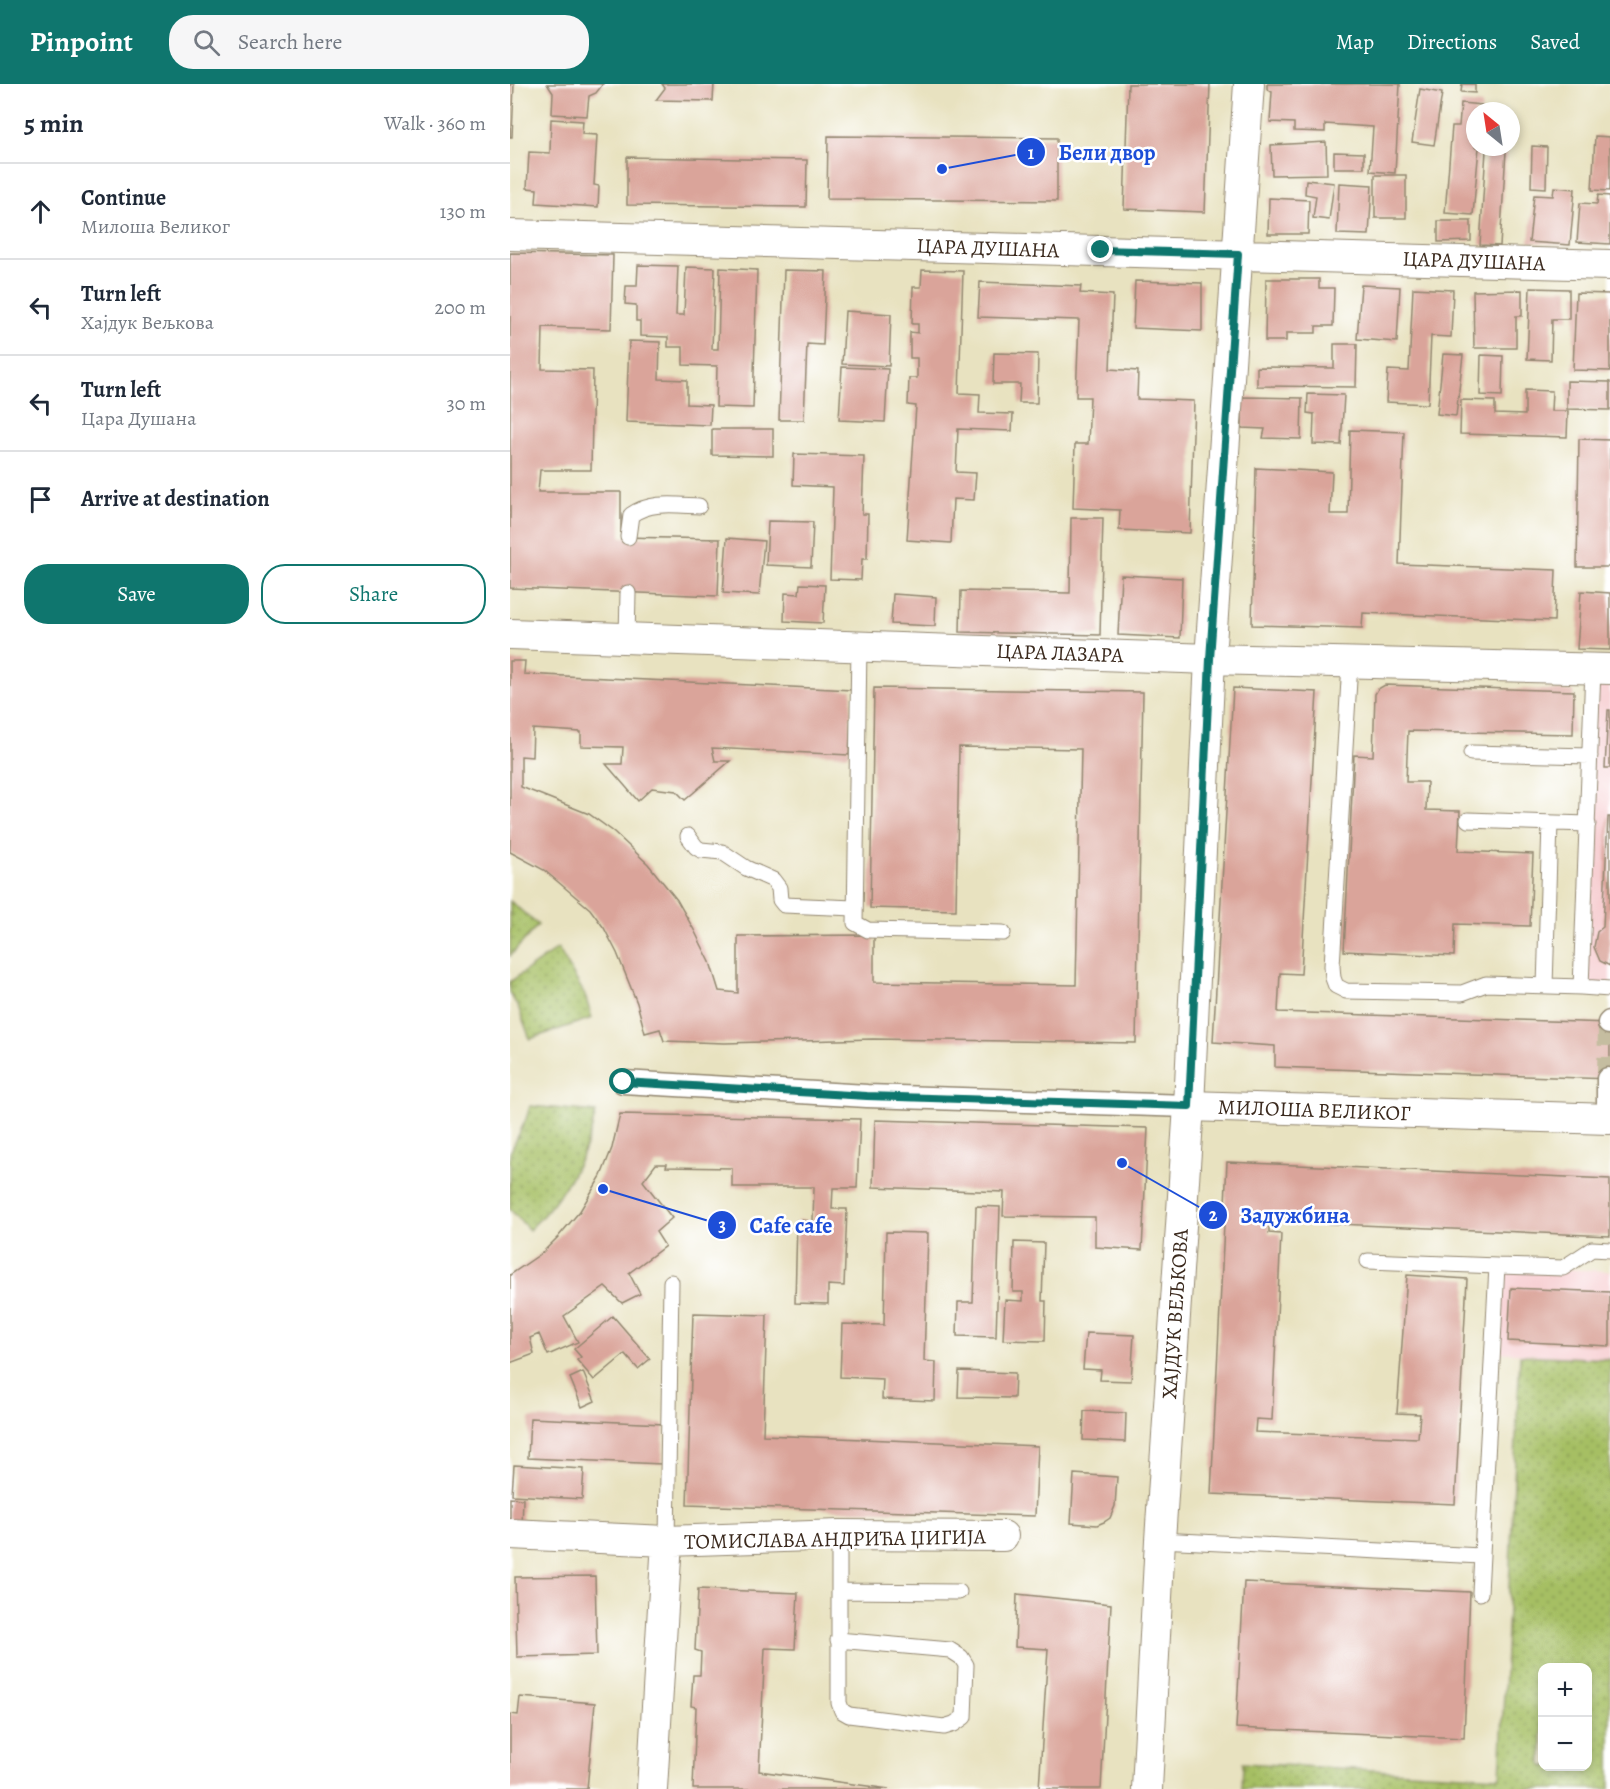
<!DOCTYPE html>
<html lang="en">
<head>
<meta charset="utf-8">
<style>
  :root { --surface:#fff; --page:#f6f6f7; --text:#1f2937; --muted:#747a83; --line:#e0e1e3; --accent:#0f766e }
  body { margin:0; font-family:Alegreya,serif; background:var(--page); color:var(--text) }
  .controls { position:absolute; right:18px; bottom:18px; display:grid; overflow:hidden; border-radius:12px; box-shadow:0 3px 9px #0003 }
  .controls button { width:54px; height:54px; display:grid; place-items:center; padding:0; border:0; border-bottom:2px solid var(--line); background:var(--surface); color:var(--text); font:30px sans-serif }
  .compass { position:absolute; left:956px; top:18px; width:54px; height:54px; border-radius:50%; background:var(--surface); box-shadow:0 3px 9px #0003; rotate:330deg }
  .stop { position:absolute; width:18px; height:18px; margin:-14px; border:4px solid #0f766e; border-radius:50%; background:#fff }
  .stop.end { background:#0f766e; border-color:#fff; box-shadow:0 2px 6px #0008 }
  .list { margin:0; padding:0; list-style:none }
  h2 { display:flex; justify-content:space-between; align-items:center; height:78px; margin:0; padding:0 24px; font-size:26px }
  h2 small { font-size:20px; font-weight:400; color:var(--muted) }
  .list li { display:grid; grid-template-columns:39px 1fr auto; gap:18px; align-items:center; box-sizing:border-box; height:96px; padding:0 24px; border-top:2px solid var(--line) }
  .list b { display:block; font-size:22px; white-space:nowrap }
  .list p { margin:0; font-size:20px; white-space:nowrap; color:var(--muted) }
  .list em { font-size:20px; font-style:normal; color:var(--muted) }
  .actions { display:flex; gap:12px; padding:18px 24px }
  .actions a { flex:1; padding:14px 0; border:2px solid var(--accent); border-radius:24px; text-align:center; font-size:21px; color:var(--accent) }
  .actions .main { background:var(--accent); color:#fff }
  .icon { flex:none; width:33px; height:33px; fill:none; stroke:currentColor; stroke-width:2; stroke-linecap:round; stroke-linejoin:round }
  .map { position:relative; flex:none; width:1100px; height:1705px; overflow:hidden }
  header { display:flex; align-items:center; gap:36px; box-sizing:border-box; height:84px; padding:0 30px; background:var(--accent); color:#fff }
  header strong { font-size:28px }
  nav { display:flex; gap:33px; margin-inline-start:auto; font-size:21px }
  .search { width:420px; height:54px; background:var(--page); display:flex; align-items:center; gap:15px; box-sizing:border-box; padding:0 21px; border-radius:24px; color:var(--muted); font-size:22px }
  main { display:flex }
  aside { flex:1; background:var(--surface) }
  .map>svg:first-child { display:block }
</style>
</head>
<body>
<header>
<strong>Pinpoint</strong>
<div class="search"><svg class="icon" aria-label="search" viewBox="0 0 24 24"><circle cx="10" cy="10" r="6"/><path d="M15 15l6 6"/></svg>Search here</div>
<nav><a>Map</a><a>Directions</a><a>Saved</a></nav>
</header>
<main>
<aside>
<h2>5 min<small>Walk · 360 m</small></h2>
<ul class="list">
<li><svg class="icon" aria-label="ahead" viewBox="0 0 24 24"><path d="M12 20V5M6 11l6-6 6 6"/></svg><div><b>Continue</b><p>Милоша Великог</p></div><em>130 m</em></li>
<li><svg class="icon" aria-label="left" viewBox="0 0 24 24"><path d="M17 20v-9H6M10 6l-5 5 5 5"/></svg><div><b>Turn left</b><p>Хајдук Вељкова</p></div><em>200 m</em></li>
<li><svg class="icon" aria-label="left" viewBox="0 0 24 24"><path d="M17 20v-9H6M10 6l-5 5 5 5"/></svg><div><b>Turn left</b><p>Цара Душана</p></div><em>30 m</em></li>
<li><svg class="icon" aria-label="arrive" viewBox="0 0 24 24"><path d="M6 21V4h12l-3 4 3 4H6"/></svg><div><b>Arrive at destination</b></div></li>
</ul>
<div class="actions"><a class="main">Save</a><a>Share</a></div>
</aside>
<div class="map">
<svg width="1100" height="1705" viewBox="0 0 1100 1705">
  <defs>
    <pattern id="grass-dots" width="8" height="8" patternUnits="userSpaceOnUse" patternTransform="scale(1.5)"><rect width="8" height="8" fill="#a6bf64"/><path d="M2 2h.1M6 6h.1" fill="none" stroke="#889b52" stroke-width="1.8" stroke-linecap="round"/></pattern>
  </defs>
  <rect width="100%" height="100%" fill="#fff"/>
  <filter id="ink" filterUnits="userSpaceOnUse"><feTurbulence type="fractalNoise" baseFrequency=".0167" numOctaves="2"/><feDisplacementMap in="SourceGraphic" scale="12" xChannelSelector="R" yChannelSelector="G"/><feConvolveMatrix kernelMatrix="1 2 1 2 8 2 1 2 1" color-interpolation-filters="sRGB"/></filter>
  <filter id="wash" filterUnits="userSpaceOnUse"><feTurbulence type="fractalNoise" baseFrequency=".008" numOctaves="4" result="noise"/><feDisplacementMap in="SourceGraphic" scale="24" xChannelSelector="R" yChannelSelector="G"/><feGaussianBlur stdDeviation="1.35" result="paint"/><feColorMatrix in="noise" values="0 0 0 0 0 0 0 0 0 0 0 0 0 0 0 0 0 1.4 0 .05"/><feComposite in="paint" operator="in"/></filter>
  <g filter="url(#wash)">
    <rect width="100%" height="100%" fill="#e8e2c0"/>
    <path fill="#f7cfd2" d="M1083,585H1100V905L1071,903Z
      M987,1182L1100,1187V1275L982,1268Z"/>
    <path fill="url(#grass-dots)" stroke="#707441" stroke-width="1.5" fill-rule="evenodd" d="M0,817L28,841L0,872Z
      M48,864L75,911L82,934L20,955L9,925L0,909V898Z
      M20,1022L86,1028C76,1074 53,1113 19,1146L0,1125V1069L16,1035Z
      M1010,1271L1100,1275V1705H732L733,1679L990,1693ZM1032,1584H1078V1682H1032Z"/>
    <g id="blocks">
      <path fill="#daa49a" d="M0,0H4L2,53H0Z
        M37,0H93L86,9L79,12L77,32L42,30L43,9Z
        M152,0H204L203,17L146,16L155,4Z
        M618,0H700L695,128L614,125Z
        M757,0H890L885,89L860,87L863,43L815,40V48L784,47V39L760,38L762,8L757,5Z
        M952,0H965V9L951,8Z
        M910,5L932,9L924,61L902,58Z
        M951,19L972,21L971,27H965V63H969L963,131L935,129L942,42H949Z
        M41,35L73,37L72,50L87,51L84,101L89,102L88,123L26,119L27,105L17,104L19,68L40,69Z
        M318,52L547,54V117L317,115Z
        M1085,52L1100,53V107L1082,106Z
        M816,58L817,90L762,91L761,61Z
        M1022,62L1037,63L1036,104L1021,103Z
        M976,66L996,67L990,162L970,161Z
        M824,68L854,69V84H824Z
        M117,73L297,76L296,123L117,121Z
        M865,91H896V134H865Z
        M796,96L824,99L819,136L803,134L806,112L795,110Z
        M829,99L862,101L859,151L827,150Z
        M1044,103L1065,105L1060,161L1019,158L1024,111L1043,112Z
        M1088,111L1100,112V160L1067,158L1070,119L1087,120Z
        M759,114L799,116L798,150H758Z
        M928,137H961V157L928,158Z
        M0,169L103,171L101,245L33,243L32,285L83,286L81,386H30L28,408H111V453L210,455L208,512L0,504Z
        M128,181L168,182L166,231H174L176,183L205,184L202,265H208L210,184L247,186L243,324L206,323L207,282L173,281V263H158V253L130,252V237H126V221L115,220L116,202H127Z
        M274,186L316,187L313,261L297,260L294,336H269Z
        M412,186L453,187L449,309L470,310L469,329L503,330L502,347L448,345L446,388L466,389L464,416L443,415L441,459L397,456L406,322L398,321L399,294H407V274H400V248L408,249V240H402L403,203H411Z
        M756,195H809V204H824L823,242H806V249H776V257H755Z
        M625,197L692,199V247L623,244Z
        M470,198L571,202L570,209L603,211L600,285L628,287L627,315L684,317L680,449L609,446L610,426L563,424L565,360H578L580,313H566L569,236L468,233Z
        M851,201L890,203L887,258L847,255Z
        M903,204L943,206L941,253L921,252L918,320L876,318L878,286L899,287Z
        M1020,204L1059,205V235H1042L1041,276L1017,275Z
        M1012,206V232H1006V264H964L963,207Z
        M1066,209L1100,210V287L1063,286Z
        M335,227L381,230L379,282L332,280Z
        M119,257L150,258L149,295L177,296V320L201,321L200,341L116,338Z
        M824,260H847L846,303L747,302V283L824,284Z
        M484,269L528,270L527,319H509L510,300H483Z
        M933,270L953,271L946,332L927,330Z
        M971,271L993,272L992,312L970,311Z
        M332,283L378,285L375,338L329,336Z
        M1057,297L1100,298V326L1057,325Z
        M1015,306L1042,307L1041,327H1058L1057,353L950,350L951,316L985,317V330L1015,331Z
        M798,310L834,311L831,361L803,360L804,330L797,329Z
        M732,313L792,314L791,355L753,354L755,345L732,344Z
        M202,345H263V372L202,371Z
        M840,346L894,348L889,480L1046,486L1044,537L853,529L852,544L742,541L746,384L822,388L820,430H838Z
        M1069,355L1100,356V483H1067Z
        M284,370L354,372L352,430H358L357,475H352L351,496L320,495L323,403L283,401Z
        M561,434H593L590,551L450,548L451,507L560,509Z
        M258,437L303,438L301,483L256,481Z
        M217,454L254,457L249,511L213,509Z
        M611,491L672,494L670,554L608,551Z
        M290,500L315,501L313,539L274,537L275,509L289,510Z
        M1071,507L1100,509V566L1067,565Z
        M383,510L426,513L425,542L381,540Z
        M0,577H15L14,590L342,606L339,671L202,664L205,677H220L175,716L166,707L142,704L128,717L96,680H112L113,663L71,662V648L23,645L22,673L11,672V703L79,730L104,748L138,780L167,816L184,846L200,878L209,907L228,909V852L364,851V898L566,901L571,665L449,663L446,826L360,824L364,604L633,608L626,959L363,955L215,959L154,957L150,945L135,949L127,919L107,869L94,844L80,825L34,786L0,768Z
        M875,601L1064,607L1063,650L898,647L896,698H917L916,726L950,727L948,767L1023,770L1020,842L945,840L944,872L834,867L844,671L863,672L865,610L868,605Z
        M723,604L807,608L791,890L770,889L768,928L1100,939V995L765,983V962L703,958Z
        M1098,626H1100V684H1095Z
        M1098,733H1100V882L1090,877L1084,863L1087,848L1093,843Z
        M110,1030L350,1035L347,1104H323L322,1125H337L334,1202L318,1201V1220L285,1219L287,1136L303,1137L304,1103H222V1084L156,1083L157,1080H146L133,1097L162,1134L146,1148L155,1162L119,1189L130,1210L112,1219L95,1203L54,1232L68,1258L38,1271L29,1250L20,1254L24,1270L0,1279V1191L32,1169L48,1153L70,1127L91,1092L102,1064Z
        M365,1036L638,1044L632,1166L585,1163V1133L493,1132L494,1108L363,1103Z
        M717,1078L1100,1095V1152L759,1137V1149L771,1150L762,1336L746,1335L745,1348L908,1354L910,1330L887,1329L897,1191L957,1195L945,1420L701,1410Z
        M466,1122L490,1123L486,1253L447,1252L448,1218H463Z
        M376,1148L418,1149L414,1277L426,1278L425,1317L372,1315L373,1295L330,1293L332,1240L374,1241Z
        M504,1158L534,1159L532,1217H536L535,1257L493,1256L495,1216L513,1217V1208H503Z
        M1001,1204L1100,1208V1262L998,1257Z
        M183,1229L257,1231L253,1351L528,1362L525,1432L177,1421Z
        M103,1232L140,1275L128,1285L115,1270L84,1296L67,1276L71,1273L64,1265Z
        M576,1249L624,1251L621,1297L590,1296L591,1286L573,1285Z
        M449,1287L505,1289L504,1314L448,1313Z
        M73,1288L85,1317L72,1323L60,1294Z
        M574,1327L616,1329L615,1358L573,1356Z
        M20,1334L154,1340L152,1380L18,1374Z
        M4,1381L74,1385L72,1415L2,1411Z
        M564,1390L607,1393L605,1422L600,1434L594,1438L587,1441L561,1439Z
        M0,1414L13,1415L12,1443L0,1442Z
        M85,1492L87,1571L7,1573L5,1493Z
        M734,1498L960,1508L954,1654L726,1644Z
        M188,1505L288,1509L285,1565L255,1564L249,1687L379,1705H183L186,1623L181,1622L183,1591H190L191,1568L185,1566Z
        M507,1510L601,1520L591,1705H529L538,1565L505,1563Z
        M10,1613L85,1619L77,1705H0V1630L8,1631Z"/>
    </g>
  </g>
  <g filter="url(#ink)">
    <use href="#blocks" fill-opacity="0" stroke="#92866f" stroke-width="1.5"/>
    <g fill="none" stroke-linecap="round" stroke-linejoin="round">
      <path stroke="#c5bda0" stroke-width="22" stroke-dasharray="22 11" stroke-linecap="butt" d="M1098,995L1099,939"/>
      <g stroke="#92866f" stroke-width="17">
        <path id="service" d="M118,453L121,431C141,417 165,421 189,422
          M117,554L118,509
          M349,561L345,839L358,846L493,849
          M840,579L822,882L823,894L826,902L836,907L952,909L976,900L1071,903L1083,585
          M961,669L1080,672
          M958,736L1078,740
          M178,752L186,763L191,766L212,768L236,784L263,796L269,804L270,816L274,821L344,824
          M1035,902L1040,739
          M1071,903L1100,905
          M858,1177L987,1182
          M650,1456L971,1472
          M157,1457L161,1198
          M329,1507L449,1508
          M970,1509L987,1182L1053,1184L1082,1165L1100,1166
          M328,1556L440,1566L451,1573L456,1581L454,1633L444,1640L434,1643L339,1631L332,1627L329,1619C329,1563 329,1507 329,1451"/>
      </g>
      <g stroke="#92866f" stroke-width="25">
        <path id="pedestrian" d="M1099,939L1100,938
          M113,998L357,1012L679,1022
          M1098,1035V995"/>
      </g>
      <g stroke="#92866f" stroke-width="32">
        <path id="minor" d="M0,151L1100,181
          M0,550L700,575L1100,585
          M679,1022L1100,1035
          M0,1450L157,1457L329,1451L493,1452
          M142,1705L157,1457
          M637,1705L650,1456L679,1022L700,575L739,0"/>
      </g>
      <use href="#service" stroke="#fff" stroke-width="15"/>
      <use href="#pedestrian" stroke="#fff" stroke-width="22"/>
      <use href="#minor" stroke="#fff" stroke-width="30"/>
    </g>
  </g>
  <g fill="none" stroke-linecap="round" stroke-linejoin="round" filter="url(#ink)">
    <path stroke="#0f766e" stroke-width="8" d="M113,998L357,1012L679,1022L700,575L728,170L591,166"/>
  </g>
  <g text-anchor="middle" stroke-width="5" stroke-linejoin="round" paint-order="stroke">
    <g font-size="21" fill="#3b2a1e" stroke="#fff">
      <text transform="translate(478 164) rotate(2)" y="7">ЦАРА ДУШАНА</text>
      <text transform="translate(964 177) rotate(2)" y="7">ЦАРА ДУШАНА</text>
      <text transform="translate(550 569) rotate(2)" y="7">ЦАРА ЛАЗАРА</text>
      <text transform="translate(804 1026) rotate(2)" y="7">МИЛОША ВЕЛИКОГ</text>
      <text transform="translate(665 1230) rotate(-86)" y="7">ХАЈДУК ВЕЉКОВА</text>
      <text transform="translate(325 1455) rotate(-1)" y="7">ТОМИСЛАВА АНДРИЋА ЏИГИЈА</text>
    </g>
  </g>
  <path fill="none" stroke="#1d4ed8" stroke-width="2" d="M432 85L521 68M612 1079L703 1131M93 1105L212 1141"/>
  <g fill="#1d4ed8" stroke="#fff" stroke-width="2">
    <circle cx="432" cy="85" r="6"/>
    <circle cx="612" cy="1079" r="6"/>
    <circle cx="93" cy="1105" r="6"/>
    <circle cx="521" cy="68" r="15"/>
    <circle cx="703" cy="1131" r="15"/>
    <circle cx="212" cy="1141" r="15"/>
  </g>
  <g font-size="18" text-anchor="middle" font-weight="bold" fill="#fff">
    <text x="521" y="75">1</text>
    <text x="703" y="1137">2</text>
    <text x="212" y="1147">3</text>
  </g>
  <g font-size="22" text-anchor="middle" font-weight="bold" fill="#1d4ed8" stroke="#fff" stroke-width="5" stroke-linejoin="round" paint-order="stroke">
    <text x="597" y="76">Бели двор</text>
    <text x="785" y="1139">Задужбина</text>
    <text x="281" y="1149">Cafe cafe</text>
  </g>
</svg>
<div class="controls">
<button>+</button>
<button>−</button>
</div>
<svg class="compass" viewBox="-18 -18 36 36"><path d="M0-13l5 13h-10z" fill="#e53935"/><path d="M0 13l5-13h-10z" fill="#747a83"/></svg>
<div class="stop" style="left:113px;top:998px"></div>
<div class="stop end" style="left:591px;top:166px"></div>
</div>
</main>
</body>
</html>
